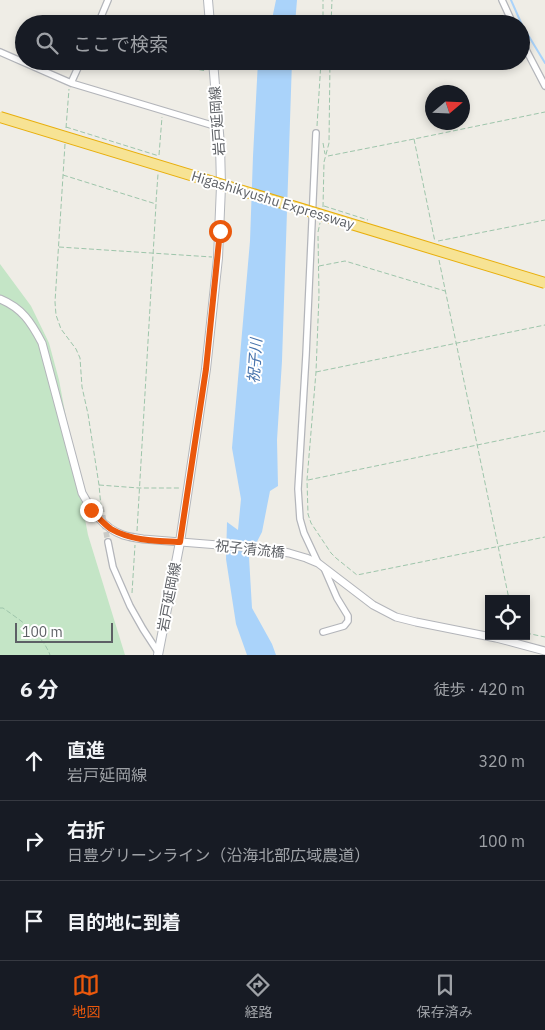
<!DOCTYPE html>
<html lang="ja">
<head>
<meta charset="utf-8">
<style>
  :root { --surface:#171b24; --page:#20242c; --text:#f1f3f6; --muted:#9ea1a6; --line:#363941; --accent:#ea580c }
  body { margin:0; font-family:"IBM Plex Sans","Noto Sans JP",sans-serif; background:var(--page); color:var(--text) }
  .controls { position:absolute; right:15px; bottom:15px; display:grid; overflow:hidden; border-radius:0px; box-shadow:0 2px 8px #0003 }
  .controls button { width:45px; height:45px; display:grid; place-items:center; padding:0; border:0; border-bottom:1px solid var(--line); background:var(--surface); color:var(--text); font:25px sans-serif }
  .compass { position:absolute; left:425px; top:85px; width:45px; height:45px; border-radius:50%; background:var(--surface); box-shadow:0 2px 8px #0003; rotate:71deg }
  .scale { position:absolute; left:15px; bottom:12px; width:98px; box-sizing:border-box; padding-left:5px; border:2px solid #5d6065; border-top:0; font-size:14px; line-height:18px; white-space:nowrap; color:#5d6065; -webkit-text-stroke:4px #fff; paint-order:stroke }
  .stop { position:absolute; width:15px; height:15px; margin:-11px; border:4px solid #ea580c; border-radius:50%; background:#fff }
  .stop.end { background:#ea580c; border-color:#fff; box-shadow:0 1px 5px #0008 }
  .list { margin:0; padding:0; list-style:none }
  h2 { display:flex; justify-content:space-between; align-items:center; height:65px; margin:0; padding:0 20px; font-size:21px }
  h2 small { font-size:16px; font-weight:400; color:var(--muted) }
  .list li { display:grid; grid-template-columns:32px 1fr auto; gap:15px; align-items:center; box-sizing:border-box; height:80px; padding:0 20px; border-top:1px solid var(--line) }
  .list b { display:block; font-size:19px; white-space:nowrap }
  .list p { margin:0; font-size:16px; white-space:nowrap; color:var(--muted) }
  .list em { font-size:16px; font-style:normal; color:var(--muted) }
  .icon { flex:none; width:28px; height:28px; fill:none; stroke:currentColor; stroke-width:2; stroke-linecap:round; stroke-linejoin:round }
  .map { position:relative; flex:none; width:545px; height:655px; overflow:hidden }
  .search { position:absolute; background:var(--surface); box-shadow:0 2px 8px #0003; left:15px; right:15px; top:15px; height:55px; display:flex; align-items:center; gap:12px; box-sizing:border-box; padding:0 18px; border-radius:28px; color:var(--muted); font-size:19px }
  .sheet { height:305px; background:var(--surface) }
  nav { display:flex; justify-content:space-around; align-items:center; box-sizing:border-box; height:70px; border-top:1px solid var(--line); background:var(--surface); font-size:14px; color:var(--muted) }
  nav a { display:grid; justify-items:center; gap:2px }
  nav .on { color:var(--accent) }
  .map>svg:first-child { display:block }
</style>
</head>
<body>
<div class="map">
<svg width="545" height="655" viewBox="0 0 545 655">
  <rect width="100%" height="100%" fill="#efede6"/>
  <path fill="#c4e5c6" d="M0,264L31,306L49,343L59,380L88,535L125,655H0Z"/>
  <path fill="#aad3fa" d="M276,0H297L295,24H271Z
    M258,61H292L282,361L277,440L278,486L270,491L262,532L249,557L252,608L272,644L276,655H247L236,624L226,559L227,522L238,530L241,499L232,448L250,241L253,156Z"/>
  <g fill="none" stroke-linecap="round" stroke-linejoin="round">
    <path stroke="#aad3fa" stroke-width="2" d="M511,0L522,25L545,63"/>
    <path stroke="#cacac6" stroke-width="5.5" stroke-dasharray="5.5 3" stroke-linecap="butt" d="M101,507L108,542"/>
    <g stroke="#b3b5ba" stroke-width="8">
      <path id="minor" d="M502,0L513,24
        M98,24L108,0
        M521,40L545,86
        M0,52L71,83L218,127
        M71,83L81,61
        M316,133L306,355L298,489L300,519L304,533L318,563
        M108,542L113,567L130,606L143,629L158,652
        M323,632L344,626L348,621V616L337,598L324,568"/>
    </g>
    <g stroke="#b3b5ba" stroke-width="9">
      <path id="tertiary" d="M0,299C22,308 31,322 42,343L82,493C92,511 103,528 123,535C129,537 136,538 143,539L268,549L289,553L306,558L318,563L373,605L396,617L416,622L496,638L545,651"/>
    </g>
    <g stroke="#b4b7bc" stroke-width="10">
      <path id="secondary" d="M208,0L210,24
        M158,655L180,542L206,369L218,258L221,186L220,145L213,61"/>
    </g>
    <path stroke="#9ec5ab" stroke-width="1" stroke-dasharray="5 2.5" stroke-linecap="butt" d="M323,24V0
      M331,24L332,0
      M470,24L503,17
      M155,61L206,71
      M317,126L321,61
      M66,127L159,156
      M66,128L69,89
      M414,139L435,242
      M323,143L325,154
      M65,144L55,302L56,315L61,329L76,349L80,358L82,387L88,414L99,485L101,507
      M159,155L162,117
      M328,156L414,139L545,112
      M63,175L156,204L137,531
      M156,202L158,174
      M324,206L368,220
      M323,207L324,162L329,143L330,61
      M318,232L320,223
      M318,236L319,295L316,372L307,480L308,514L311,523L331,553L336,558L357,575L545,537
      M438,241L545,220
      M59,247L212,257
      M439,260L509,599
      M319,266L345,261L445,291
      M316,372L545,325
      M308,480L545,431
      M99,485L139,488H180
      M132,593L135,545
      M0,608H3C20,620 43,635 50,655
      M526,633L545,637"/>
    <use href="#minor" stroke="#fff" stroke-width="5.5"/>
    <use href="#tertiary" stroke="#fff" stroke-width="7"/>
    <use href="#secondary" stroke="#fff" stroke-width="8"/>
    <g stroke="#e8af0d" stroke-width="12" stroke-linecap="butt">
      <path id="motorway-bridge" d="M0,117L545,283"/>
    </g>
    <use href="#motorway-bridge" stroke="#f7e394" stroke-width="10"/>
  </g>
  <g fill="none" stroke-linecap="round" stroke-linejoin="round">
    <path stroke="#ea580c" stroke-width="6" d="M91,510C98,517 104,524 111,529C132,541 157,541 180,542L206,369L220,231"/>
  </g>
  <g text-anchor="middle" stroke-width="4" stroke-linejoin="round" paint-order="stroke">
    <g font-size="14" fill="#5d6065" stroke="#fff">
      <text transform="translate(217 121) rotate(-94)" y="5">岩戸延岡線</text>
      <text transform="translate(273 200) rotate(17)" y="5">Higashikyushu Expressway</text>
      <text transform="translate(250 549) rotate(6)" y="5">祝子清流橋</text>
      <text transform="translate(169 597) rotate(-79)" y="5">岩戸延岡線</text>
    </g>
    <g font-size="15" font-style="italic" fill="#4773ac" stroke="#fff">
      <text transform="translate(255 361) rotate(-86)" y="5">祝子川</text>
    </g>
  </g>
</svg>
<div class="controls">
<button><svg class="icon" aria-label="locate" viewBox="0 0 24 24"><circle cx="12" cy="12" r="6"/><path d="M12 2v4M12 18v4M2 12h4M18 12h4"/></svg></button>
</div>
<svg class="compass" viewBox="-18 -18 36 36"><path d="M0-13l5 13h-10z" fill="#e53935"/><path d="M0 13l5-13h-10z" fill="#9ea1a6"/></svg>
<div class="scale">100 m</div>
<div class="stop" style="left:220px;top:231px"></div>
<div class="stop end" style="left:91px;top:510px"></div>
<div class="search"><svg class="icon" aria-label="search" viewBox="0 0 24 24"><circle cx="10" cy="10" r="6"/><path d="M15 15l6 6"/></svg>ここで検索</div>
</div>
<section class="sheet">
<h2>6 分<small>徒歩 · 420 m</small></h2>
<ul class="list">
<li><svg class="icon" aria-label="ahead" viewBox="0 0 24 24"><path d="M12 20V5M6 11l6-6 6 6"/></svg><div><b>直進</b><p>岩戸延岡線</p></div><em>320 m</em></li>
<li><svg class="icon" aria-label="right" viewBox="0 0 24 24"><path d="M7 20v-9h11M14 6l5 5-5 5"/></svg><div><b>右折</b><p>日豊グリーンライン（沿海北部広域農道）</p></div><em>100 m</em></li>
<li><svg class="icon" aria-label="arrive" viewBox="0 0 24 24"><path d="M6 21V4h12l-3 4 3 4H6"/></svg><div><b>目的地に到着</b></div></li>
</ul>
</section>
<nav>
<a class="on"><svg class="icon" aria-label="map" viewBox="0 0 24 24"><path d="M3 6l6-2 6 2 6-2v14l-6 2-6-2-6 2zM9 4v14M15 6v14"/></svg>地図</a>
<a><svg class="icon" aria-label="directions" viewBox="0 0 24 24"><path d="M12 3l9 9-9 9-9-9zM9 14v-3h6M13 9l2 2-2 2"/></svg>経路</a>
<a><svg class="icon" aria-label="saved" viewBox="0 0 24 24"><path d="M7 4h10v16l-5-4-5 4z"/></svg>保存済み</a>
</nav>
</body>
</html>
